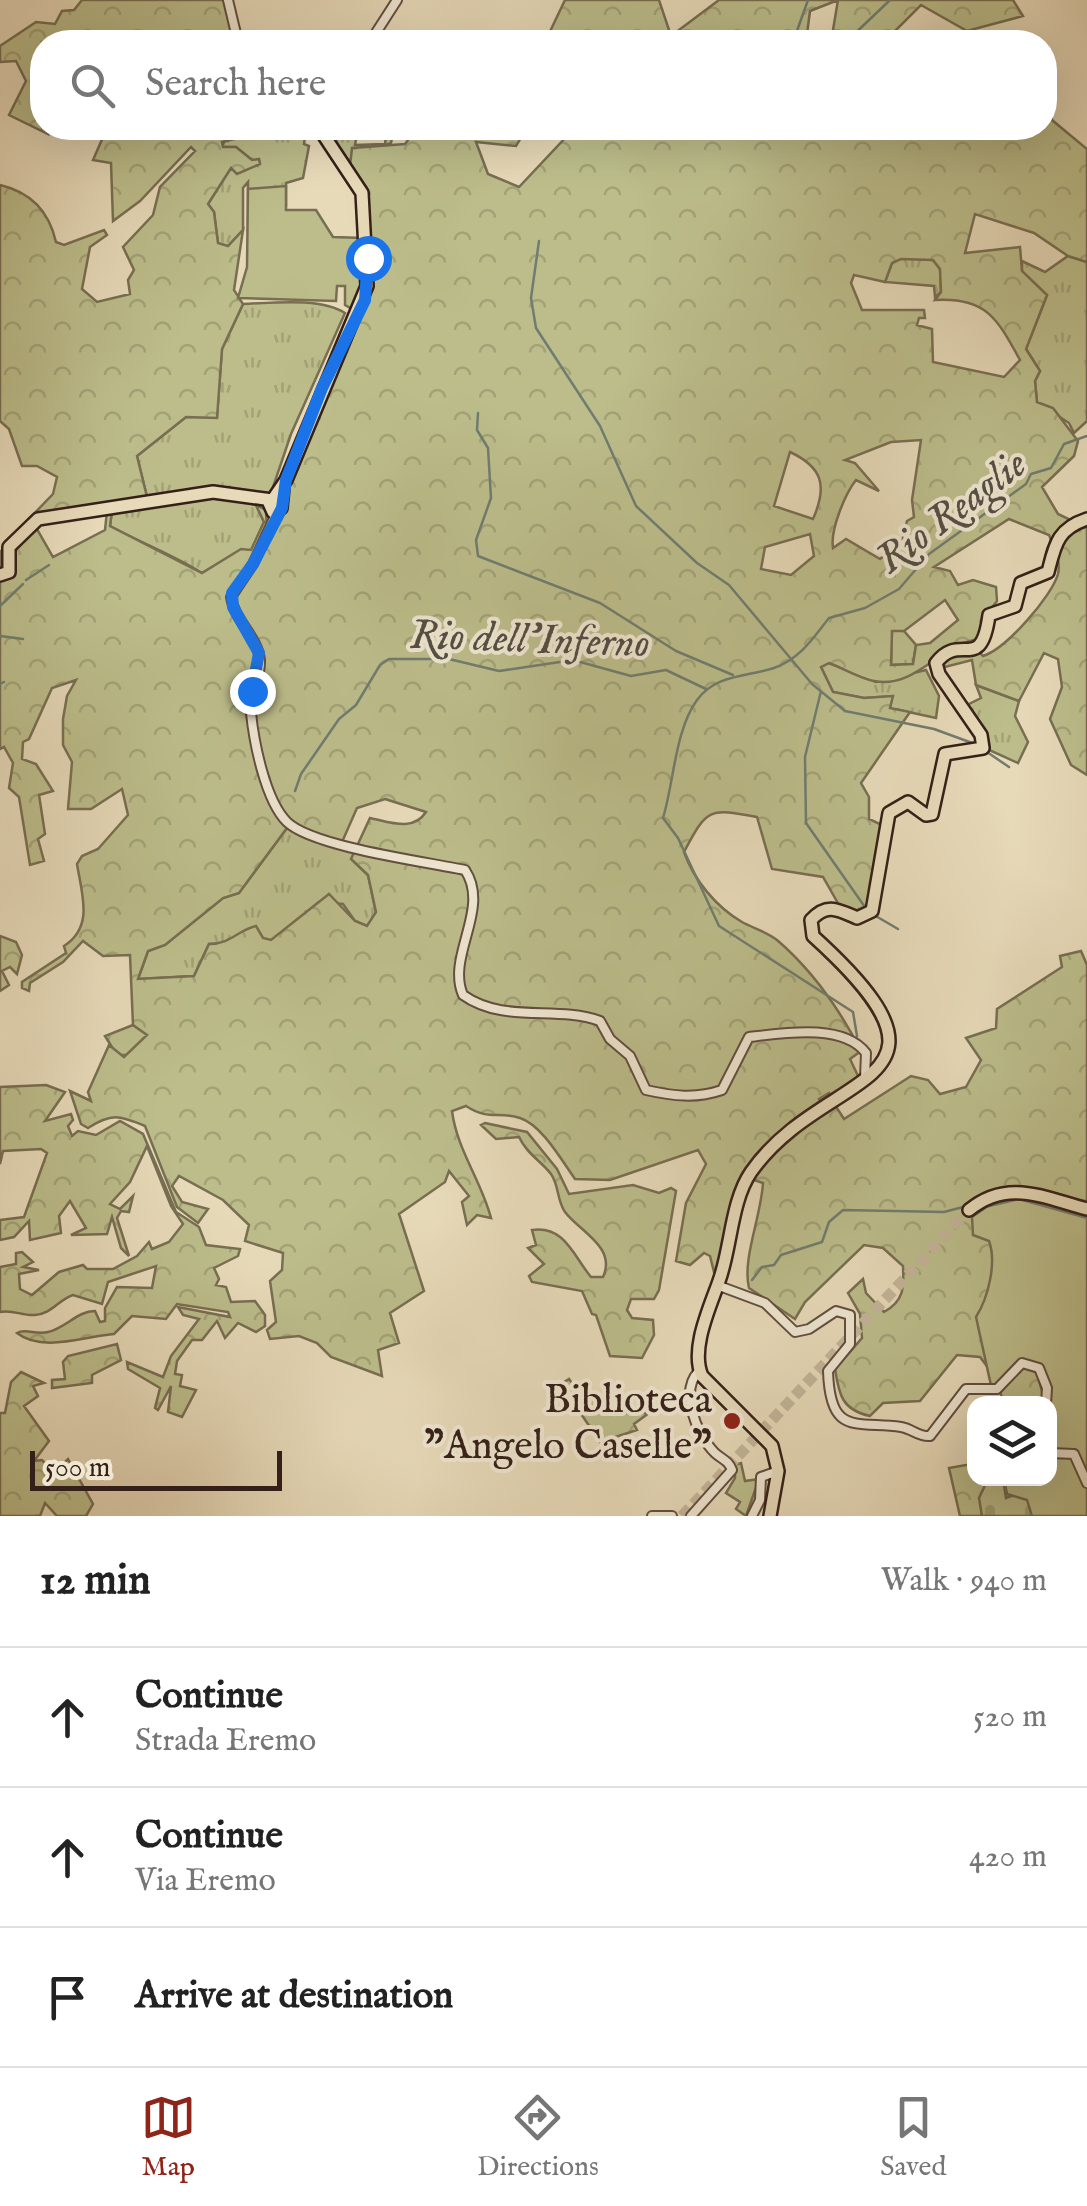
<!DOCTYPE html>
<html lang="en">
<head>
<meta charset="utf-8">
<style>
  :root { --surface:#fff; --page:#f2f2f2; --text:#222; --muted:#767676; --line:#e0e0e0; --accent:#8f2418 }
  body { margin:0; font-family:"IM FELL English",serif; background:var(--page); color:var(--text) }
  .controls { position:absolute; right:30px; bottom:30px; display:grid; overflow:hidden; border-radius:20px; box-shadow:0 10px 40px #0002 }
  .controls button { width:90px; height:90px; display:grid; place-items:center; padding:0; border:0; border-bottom:2px solid var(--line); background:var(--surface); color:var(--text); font:50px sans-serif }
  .scale { position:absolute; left:30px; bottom:25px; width:252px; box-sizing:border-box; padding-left:10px; border:5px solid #352019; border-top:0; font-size:28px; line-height:35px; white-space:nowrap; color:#352019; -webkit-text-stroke:8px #efe7d2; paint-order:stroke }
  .stop { position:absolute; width:30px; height:30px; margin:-22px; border:8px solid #1a73e8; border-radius:50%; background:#fff }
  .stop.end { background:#1a73e8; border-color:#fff; box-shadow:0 2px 10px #0008 }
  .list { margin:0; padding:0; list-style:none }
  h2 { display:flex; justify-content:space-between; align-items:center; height:130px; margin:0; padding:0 40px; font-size:42px }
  h2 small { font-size:32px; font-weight:400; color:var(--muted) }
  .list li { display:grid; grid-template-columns:65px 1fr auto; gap:30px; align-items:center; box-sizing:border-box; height:140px; padding:0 40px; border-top:2px solid var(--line) }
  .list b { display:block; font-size:38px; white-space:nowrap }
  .list p { margin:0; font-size:32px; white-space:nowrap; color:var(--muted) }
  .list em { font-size:32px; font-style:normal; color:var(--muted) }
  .icon { flex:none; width:55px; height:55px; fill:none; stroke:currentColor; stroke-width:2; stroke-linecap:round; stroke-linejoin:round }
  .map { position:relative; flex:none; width:1087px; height:1516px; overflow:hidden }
  .search { position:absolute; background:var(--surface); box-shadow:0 10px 40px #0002; left:30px; right:30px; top:30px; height:110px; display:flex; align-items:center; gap:25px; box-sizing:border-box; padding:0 35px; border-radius:40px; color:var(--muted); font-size:38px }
  .sheet { height:550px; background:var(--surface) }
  nav { display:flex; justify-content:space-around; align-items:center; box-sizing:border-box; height:140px; border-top:2px solid var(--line); background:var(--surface); font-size:28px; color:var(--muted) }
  nav a { display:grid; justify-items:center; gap:5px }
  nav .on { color:var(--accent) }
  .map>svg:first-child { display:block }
</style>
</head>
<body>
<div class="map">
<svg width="1087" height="1516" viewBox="0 0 1087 1516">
  <defs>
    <pattern id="grass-tufts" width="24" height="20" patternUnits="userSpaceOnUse" patternTransform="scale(2.5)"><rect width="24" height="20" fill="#bcbd8b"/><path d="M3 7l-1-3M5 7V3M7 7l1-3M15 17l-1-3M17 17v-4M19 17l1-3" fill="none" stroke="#a2a277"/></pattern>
    <pattern id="forest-crowns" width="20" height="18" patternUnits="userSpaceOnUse" patternTransform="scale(2.5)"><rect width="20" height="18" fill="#bcbd8b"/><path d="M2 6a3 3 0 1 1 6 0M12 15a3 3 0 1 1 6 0" fill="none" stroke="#a2a277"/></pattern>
    <pattern id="cemetery-stones" width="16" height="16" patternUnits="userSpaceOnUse" patternTransform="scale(2.5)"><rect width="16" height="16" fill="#bcbd8b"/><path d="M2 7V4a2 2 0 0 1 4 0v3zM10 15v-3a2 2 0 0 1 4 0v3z" fill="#a2a277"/></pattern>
  </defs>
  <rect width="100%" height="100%" fill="#e7dab9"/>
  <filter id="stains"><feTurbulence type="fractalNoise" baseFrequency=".002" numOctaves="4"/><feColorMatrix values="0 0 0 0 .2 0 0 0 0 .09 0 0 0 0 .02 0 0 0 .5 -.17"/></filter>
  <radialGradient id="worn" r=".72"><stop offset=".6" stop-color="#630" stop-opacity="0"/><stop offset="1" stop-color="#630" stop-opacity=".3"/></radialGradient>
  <path fill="url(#grass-tufts)" stroke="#786e52" stroke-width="2.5" d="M230,128H306L304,144L309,146L303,178L286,183V206L248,230V182L243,188V230L227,247L218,244L214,212L208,204L231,167L252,160L236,147H222Z
    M324,128H358L355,145L385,144L387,128H394L391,143L349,160L347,166Z
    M1068,256L1087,262V421L1074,433L1069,423L1037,402L1035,381L1040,371L1026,349L1047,295L1022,272V261L1045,272Z
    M901,258L933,260L940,269L941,292L935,297L934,286L885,282L892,263Z
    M243,304C272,303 320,297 345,313L291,434L270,496L226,488L147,497L137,456L186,417H217L222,349Z
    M216,495L256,505L264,522L251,551L241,550L202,573C172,554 141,543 110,526L112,510Z
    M892,630L904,631L916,645L913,664L891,665Z
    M829,663L876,682L926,670L939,696L936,718L890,708L892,696L864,698L833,692L821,667Z
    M976,685L1019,701L1015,716L1028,742L1018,763L987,749L965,706L981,698Z
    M287,828L357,849L353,861L368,875L376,913L367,926L355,921L343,904L319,902L271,941C247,934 232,944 209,944L194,976L138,979L148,951L165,945L223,898L239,893Z
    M133,1025L148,1035L129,1055H117L105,1036Z"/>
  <path fill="url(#forest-crowns)" stroke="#786e52" stroke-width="2.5" fill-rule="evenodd" d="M82,0H225L237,42H42V128H47L48,134L9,115L26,81L16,61L0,62V46L36,22L55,24L62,11L74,10Z
    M565,0H659L671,36L719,0H1013L1023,16L967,31L921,5L884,42H831L838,0L810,11L806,42H545Z
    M1045,84L1049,85L1052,120L1087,149V262L1068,256L1034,233L975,214L965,253L1020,247L1022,271L1047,295L1026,349L1040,371L1035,381L1037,402L1053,408L1078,441L1074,456L1042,487L1058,514L1087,528V775L1071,765L1050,719L1062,687L1058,659L1044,653L1019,701L976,685L972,660L941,668L945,657L978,651L983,656C1006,649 1052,596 1058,574C1061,560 1054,547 1049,535L1009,519L934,567L950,571L958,585L973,580L996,587L997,601L986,615L982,639C943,640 916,690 874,681C859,678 843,668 829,663L821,667L833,692L864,698L893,696L890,708L910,712L861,783L869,797V819L882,825L867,905L860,913L839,905L823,877L772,869L757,817C709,808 707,808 684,852C694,880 716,907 742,922C753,928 767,932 777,940C812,970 840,1010 861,1051L850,1059L860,1080L833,1100L829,1093L819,1099L826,1111L835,1105L844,1119L911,1076L928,1080L940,1094L966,1087L981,1060L966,1038L996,1028L997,1009L1062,967L1060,956L1081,951L1087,965V1516L1006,1498L1003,1479L1050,1478V1404L1004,1403L995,1377L980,1357L957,1355L920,1401L883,1403L870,1416C842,1410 839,1395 835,1369L862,1338L860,1314L848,1293L863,1279L866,1293L884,1312C904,1301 904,1288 903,1266L883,1248L864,1245L805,1302L795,1319L749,1288C742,1259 761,1217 763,1183L745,1177L715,1276L710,1256L704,1253L690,1265L676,1261L686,1203L706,1164L698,1150L610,1180L575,1179C562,1161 542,1125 520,1118C498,1111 489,1121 466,1106L452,1111C457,1150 481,1180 491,1218L477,1215L467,1225L462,1202L469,1196L449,1171L445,1182L399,1214L424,1291L390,1313L399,1343L378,1350L382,1376L331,1357L317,1343L299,1336L270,1339L267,1330L276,1322L270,1281L282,1270L283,1253L245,1241L249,1225L223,1200L179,1176L172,1186L182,1202L208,1209L198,1223L177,1207L145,1126C119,1115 111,1113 88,1128L81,1124L70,1091L91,1101L88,1092L109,1045L124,1057L147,1035L133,1025L130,955L103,956L83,941L63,962L30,983L29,991L22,988V982L66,953L64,946C94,927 82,895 77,864L82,856L98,849L128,815L122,789L91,809H68L72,762L63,745V719L67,696L76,680L52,688L29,739L23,742L22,759L36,764L53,791L39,795L45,834L38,839L44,861L30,865L19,797L9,788L13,763L4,747L0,749V551L9,553L34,524L53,557L105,530L107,511L112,510L110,526L202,573L241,549L251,550L264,522L256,505L266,510L267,535L279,519L283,495L368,301L371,246L366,191L350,166L352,148L405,144L417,128H571L568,136L576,128H1044ZM525,131L548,138L553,132L567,136L519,187L488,174L476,142L516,146ZM901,259L933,260L940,269L941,292L935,300C986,297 997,318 1020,360L1004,377L933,362L932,329L917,325L919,318H925L924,310H862L851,283L854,275L885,282L892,263ZM921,440L912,500L914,517L907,521L902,542L880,559L846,539L833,548C830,530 845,494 856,480L879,491L855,463L845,460L891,442ZM790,452C822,467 828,485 813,519L774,506ZM810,534L814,556L791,575L761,569L765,547ZM945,600L958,620L930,643L916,645L913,664L891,665L892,631H904ZM385,799L426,812C413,832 390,822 370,818L351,859L368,875L376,912L367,926L355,921L329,894L271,940L263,938L256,926C238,930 231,944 209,944L194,976L138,979L148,951L165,945L223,898L239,893L287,828L342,842L357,808Z
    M107,128H230L235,139L222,142L223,147H236L252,160L259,159L260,164L237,174L231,168L208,204L214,212L218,243L228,246L243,230L234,290L243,304L222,349L217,418L186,417L137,456L147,497L41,515L26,522L53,494L57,477L37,466H22L9,429L0,421V185C30,192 49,211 56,242L64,245L104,230L107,235L90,247L82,289L97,302L130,294L128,280L134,270L123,247L153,215L160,187L195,151L191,147L140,201L113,221L111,163L93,160Z
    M0,936L16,942L22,955L17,974L10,967L2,971L9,985L0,991Z
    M46,1085L65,1092L45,1121L71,1114L73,1120L68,1126L72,1136L78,1131L96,1135L120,1121L143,1134L176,1212L199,1227L206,1245L240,1249L238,1256L214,1268L219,1279L216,1285L226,1287L231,1302L255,1301L265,1315V1326L256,1332L238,1323L225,1338L217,1321L202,1340H192L177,1361L175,1374L182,1375L180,1386L196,1390L182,1417L168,1412L171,1386L158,1410L155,1408L160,1388L128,1369L127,1362L163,1377L171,1356L199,1319L183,1315L178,1307L230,1317L228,1312L177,1304L166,1319L132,1316L114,1334C86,1336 42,1353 17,1333C25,1328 36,1335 48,1332C66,1328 77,1311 95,1311L100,1322L105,1321V1308L117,1287L152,1288L156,1266L108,1282L102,1304L73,1295C58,1300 52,1314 35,1315C22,1316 12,1309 0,1312V1267L16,1264V1253L22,1252L33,1262L23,1267L39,1270L19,1274L20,1289L32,1295L59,1272L83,1265L87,1269H113L137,1256L149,1242L152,1249L169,1242L183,1224L171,1206L147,1146L130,1182L110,1204L120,1209L133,1196L129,1212L121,1211L117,1218L129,1256L121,1248L112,1217L107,1234L71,1235L86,1228L70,1201L59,1216L61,1233L30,1240L29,1221L14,1237L0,1240V1220L24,1217L47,1153L41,1149L3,1151L0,1164V1087Z
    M485,1123L527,1132L557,1169L569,1194L633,1185L659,1193L671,1188L676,1191L659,1290L654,1299H631L627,1310L632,1318L653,1320L654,1335L642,1358L610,1356L596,1315L592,1314L582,1291L532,1282L529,1276L544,1264L528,1248L536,1245L532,1230C565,1225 574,1257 591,1277H603C617,1247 579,1231 565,1212C557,1201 559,1185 551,1174C541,1161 527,1154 519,1137L496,1139L481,1125Z
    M117,1344L121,1360L92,1375V1383L52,1388V1380L65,1379L63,1362L68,1356Z
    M21,1372L44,1383L33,1386L38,1396L24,1406L49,1441L34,1461L42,1460L54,1473L68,1459L93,1504L86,1516H57L45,1503L40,1516H0V1413H5L11,1382Z
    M569,1379L581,1396H602L606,1413H649L634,1424L637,1430L600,1442L561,1384Z
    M974,1448V1478L988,1479L980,1498L982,1516H960L949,1468L972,1464Z"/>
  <path fill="url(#cemetery-stones)" stroke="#786e52" stroke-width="2.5" d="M988,1479H1003L1006,1498L1024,1491L1045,1516H982L979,1498Z"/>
  <path fill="#bcbd8b" stroke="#786e52" stroke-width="2.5" d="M286,186V210H316L333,237L363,238L364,272L356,311L345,305V286H337L336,301L238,298L247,267L248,189Z
    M1014,1195L1087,1214V1516H1032L1027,1500L1007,1494L1004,1479L1050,1478V1404L1045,1402L1037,1373L1025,1367L1012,1371L992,1390L976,1317C988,1298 997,1263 989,1241L973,1235L972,1217L995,1201Z
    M741,1463L745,1481L759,1479L746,1516L736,1509L740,1502L726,1493L735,1478V1465Z"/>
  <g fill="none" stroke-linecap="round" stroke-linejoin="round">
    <path stroke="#707d6f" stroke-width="2.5" d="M793,42L808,0
      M846,42L890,0
      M539,241L531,298L536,328L600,426L636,506L697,563L729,585L812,684L845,711L934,729L975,744
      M478,413L477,430L488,448L491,498L476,540L478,556L600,603L676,651L733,675
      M26,580L49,565
      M0,606L23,584
      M0,636L23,639
      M0,684L4,682
      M821,691L805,757L806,823L867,910
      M987,752L1009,767
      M295,791L301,774L339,719L356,705L380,665L389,659H449L499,671L573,660L631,676L666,670L706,689
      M874,915L898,929
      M857,1036L853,1012L719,926L678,838L663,818C674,782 675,730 697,700C716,674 747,677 774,668C800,659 813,638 829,618L865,608L899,589L929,554L1026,484L1031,474L1051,468L1064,444L1087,436
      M981,1208L1019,1199L1087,1218
      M752,1280L762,1267L774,1265L781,1255L822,1242L829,1222L843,1210L944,1212L967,1206"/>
    <path stroke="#c3b599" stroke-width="11" stroke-dasharray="11 5.5" stroke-linecap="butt" d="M682,1516L969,1210"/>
    <g stroke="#624e41" stroke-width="12">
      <path id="minor" d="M228,0L238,42
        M370,42L397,0
        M277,512L253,564L231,597C234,620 258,637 260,660C261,679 249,693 251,713C254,742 265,800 287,822C313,847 427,862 465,870C491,909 446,956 463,995C504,1024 556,1005 600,1021L610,1039L630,1056L646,1090C673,1096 696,1099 722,1090L749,1037C784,1033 843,1023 866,1053L865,1078
        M722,1287L765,1303L795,1332L809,1329L836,1311L850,1315V1344L828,1371C830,1436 855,1421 901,1427C913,1429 918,1437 930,1436L966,1389H997L1022,1363L1039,1368L1047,1388L1046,1404
        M1050,1453L1074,1454L1087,1483
        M652,1516H672
        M691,1516L732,1470C728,1460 723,1460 715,1453C696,1434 679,1391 699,1371
        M752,1516L760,1500L761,1477L778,1471"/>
    </g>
    <g stroke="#352019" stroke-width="16">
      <path id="major" d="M273,499L286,480L367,286L362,193L319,128
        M277,499L269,503L273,512L281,508L283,488
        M0,575L9,572V547L38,519L213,492L272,500
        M969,1210C1008,1178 1044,1198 1087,1209
        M770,1516L778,1471L772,1446L702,1376C690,1349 710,1307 719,1281C731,1249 731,1201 751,1172C825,1066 983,1090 813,936L811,920C827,902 839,910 857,918L872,911L889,813L908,802L926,815L932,814L945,754L983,748L981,735L939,674L936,663C960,631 981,675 989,615L1015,606L1021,583L1048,572C1055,545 1057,529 1087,519"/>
    </g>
    <use href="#minor" stroke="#efe7d2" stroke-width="8"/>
    <use href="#major" stroke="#e7dab9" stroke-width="11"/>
  </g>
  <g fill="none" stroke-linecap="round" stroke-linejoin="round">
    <path stroke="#1a73e8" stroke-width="12" d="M252,691L259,653L233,607L232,593L253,564L282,508L286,480L322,388L365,300L368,258"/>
  </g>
  <circle fill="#8f2418" stroke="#efe7d2" stroke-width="4" cx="732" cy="1421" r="10"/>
  <g text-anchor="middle" stroke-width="8" stroke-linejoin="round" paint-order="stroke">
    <g font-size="40" fill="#352019" stroke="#efe7d2" text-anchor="end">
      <text x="712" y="1412">Biblioteca<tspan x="712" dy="46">"Angelo Caselle"</tspan></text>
    </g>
    <g font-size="42" font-style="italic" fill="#534e44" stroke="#efe7d2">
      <text transform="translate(950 510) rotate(-37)" y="15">Rio Reaglie</text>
      <text transform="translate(530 637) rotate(2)" y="15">Rio dell'Inferno</text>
    </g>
  </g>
  <rect width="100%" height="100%" filter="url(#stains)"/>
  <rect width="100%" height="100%" fill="url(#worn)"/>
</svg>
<div class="controls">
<button><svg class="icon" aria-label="layers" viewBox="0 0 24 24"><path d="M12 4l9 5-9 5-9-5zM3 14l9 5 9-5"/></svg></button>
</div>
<div class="scale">500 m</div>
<div class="stop" style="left:368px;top:258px"></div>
<div class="stop end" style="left:252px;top:691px"></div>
<div class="search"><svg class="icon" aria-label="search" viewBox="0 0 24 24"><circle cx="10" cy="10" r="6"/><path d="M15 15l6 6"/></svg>Search here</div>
</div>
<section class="sheet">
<h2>12 min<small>Walk · 940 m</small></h2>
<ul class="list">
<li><svg class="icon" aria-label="ahead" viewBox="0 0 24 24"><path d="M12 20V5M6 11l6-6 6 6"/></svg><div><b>Continue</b><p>Strada Eremo</p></div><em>520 m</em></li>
<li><svg class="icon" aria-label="ahead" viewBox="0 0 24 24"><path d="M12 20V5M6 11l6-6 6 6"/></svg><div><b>Continue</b><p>Via Eremo</p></div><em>420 m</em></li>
<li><svg class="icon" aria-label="arrive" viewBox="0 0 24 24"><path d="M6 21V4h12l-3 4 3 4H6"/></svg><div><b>Arrive at destination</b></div></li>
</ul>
</section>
<nav>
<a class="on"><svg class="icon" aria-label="map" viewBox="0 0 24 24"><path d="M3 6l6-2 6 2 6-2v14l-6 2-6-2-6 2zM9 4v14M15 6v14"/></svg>Map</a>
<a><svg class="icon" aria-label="directions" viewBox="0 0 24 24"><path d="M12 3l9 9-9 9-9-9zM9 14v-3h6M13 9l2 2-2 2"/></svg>Directions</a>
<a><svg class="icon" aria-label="saved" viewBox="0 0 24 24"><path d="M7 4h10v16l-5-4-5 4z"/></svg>Saved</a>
</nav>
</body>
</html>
